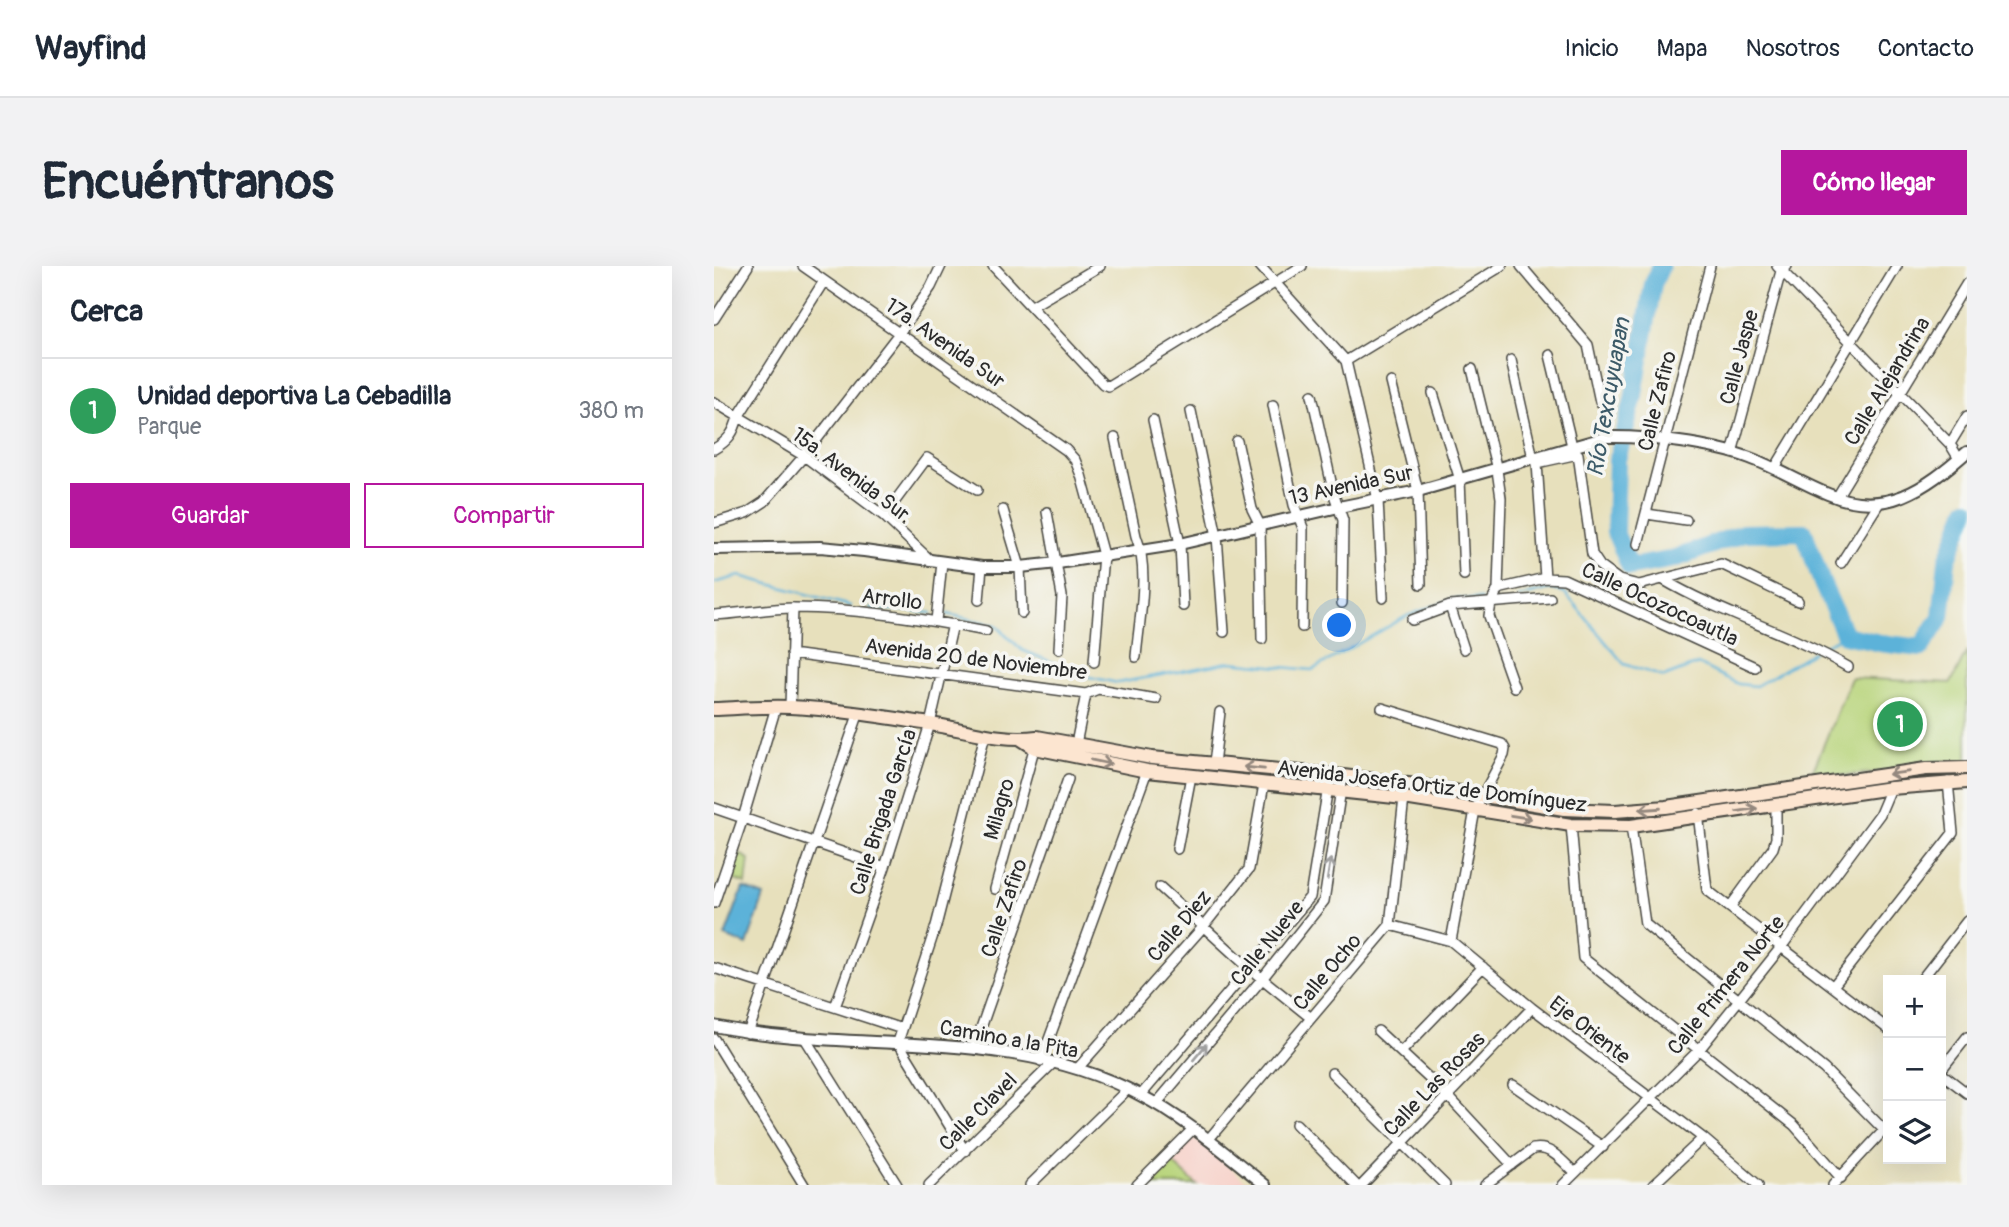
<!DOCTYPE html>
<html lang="es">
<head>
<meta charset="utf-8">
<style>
  :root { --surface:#fff; --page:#f2f2f3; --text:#1f2937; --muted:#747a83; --line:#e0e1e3; --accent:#b5179e }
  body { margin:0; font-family:Pangolin,sans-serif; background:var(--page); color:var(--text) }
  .controls { position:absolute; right:21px; bottom:21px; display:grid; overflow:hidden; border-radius:0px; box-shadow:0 7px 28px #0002 }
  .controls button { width:63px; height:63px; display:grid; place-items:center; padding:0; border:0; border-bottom:2px solid var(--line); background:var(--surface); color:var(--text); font:35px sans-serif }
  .you { position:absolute; left:626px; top:360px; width:24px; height:24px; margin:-18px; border:5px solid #fff; border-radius:50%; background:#1a73e8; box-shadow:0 0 0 10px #1a73e833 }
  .badge { display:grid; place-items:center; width:46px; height:46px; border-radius:50%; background:var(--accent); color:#fff; font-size:23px; font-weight:700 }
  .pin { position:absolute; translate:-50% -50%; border:4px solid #fff; box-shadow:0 2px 7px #0006 }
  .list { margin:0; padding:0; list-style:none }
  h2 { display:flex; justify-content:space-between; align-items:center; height:91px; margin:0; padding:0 28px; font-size:30px }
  h2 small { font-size:23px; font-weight:400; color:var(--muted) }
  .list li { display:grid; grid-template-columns:46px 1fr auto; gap:21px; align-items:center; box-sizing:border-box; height:105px; padding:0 28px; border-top:2px solid var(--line) }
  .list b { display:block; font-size:26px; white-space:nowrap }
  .list p { margin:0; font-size:23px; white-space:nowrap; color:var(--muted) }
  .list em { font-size:23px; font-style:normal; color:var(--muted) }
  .actions { display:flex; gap:14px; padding:21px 28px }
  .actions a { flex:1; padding:16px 0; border:2px solid var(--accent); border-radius:0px; text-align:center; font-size:24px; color:var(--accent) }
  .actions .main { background:var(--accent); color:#fff }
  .icon { flex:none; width:38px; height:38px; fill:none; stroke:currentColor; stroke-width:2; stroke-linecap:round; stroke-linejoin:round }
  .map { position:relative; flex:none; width:1253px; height:919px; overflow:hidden; border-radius:0px }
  header { display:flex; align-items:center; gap:42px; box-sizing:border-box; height:98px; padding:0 35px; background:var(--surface); border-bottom:2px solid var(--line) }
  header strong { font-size:33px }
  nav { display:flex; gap:38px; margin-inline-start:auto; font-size:24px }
  .intro { display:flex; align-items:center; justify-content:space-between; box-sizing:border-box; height:168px; padding:0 42px }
  h1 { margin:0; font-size:49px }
  .button { padding:18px 32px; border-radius:0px; background:var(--accent); color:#fff; font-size:24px; font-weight:700 }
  main { display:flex; gap:42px; padding:0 42px }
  aside { flex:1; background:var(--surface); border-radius:0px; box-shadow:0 7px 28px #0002 }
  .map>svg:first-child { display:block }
</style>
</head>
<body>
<header>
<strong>Wayfind</strong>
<nav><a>Inicio</a><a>Mapa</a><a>Nosotros</a><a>Contacto</a></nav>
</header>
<div class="intro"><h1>Encuéntranos</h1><a class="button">Cómo llegar</a></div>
<main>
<aside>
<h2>Cerca<small></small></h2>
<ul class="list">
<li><span class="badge" style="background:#2e9e5b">1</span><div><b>Unidad deportiva La Cebadilla</b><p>Parque</p></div><em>380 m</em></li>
</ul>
<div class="actions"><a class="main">Guardar</a><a>Compartir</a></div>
</aside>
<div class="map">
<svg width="1253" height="919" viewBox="0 0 1253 919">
  <rect width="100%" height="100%" fill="#f6f6f2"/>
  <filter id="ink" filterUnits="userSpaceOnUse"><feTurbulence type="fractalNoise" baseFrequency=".0143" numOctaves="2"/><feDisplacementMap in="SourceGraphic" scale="14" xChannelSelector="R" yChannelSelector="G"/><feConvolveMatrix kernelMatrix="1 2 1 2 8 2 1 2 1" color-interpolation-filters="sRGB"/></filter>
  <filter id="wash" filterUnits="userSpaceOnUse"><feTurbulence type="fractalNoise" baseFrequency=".00686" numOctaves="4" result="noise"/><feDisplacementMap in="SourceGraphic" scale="28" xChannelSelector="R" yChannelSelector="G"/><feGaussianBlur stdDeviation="1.57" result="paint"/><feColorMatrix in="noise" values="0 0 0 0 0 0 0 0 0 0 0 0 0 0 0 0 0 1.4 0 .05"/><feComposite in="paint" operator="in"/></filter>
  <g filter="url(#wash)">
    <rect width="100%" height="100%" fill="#e7e0bc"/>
    <path fill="#f7d1c9" d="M479,872L495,883L536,919H483L458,896Z"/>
    <path fill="#b8d47a" stroke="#728052" stroke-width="2" d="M1253,385V499L1096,512L1137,412L1237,417Z
      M22,586L35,593L32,618L13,611Z
      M456,894L458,896L483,919H431Z"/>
    <path fill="#5cb2d9" stroke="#446e82" stroke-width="2" d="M29,622L50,630L33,679L11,670Z"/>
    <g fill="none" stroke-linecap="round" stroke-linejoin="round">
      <path stroke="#5cb2d9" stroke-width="2.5" d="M0,317L26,310L137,340
        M805,331L836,323L851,327L910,398L950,411L984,398L1024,418L1042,420L1099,386
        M157,342L218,347
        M233,348L282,359L308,384L371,410L404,417L516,396L598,404L693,350L739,333H767
        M1105,382L1131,369"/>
      <path stroke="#5cb2d9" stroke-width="18" d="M947,0L939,18L919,134L903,194L901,266L916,301L960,293L1029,267L1090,266L1108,317L1131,369L1166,377L1207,382L1227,351L1233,295L1253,243"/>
    </g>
  </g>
  <g filter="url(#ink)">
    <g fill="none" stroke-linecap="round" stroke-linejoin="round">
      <g stroke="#474641" stroke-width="12">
        <path id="minor" d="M89,0L352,184L361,194L367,209L389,289L380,396
          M279,0L389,118L394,120L588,0
          M546,0L632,95L664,234L669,332
          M807,0L874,79L886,136
          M1063,0L1236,178L1245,193
          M318,40L386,0
          M0,53L34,0
          M836,89L858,180
          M797,94L819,192L823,197L831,312
          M632,95L788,0
          M758,103L783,204L787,232L784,323L777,337L775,350L800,421
          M677,116L704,225L707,318
          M719,127L746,214L750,309
          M598,129L620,229L629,254L628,337
          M0,136L90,190L170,250L216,294
          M559,139L580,239L589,262L588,361
          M477,145L503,270L510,366
          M439,154L466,278L469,340
          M401,172L422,270C436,305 425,354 422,391
          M523,175L538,243L546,259L548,373
          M1236,178L1253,150
          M0,183C14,175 20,167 24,151L110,15
          M1018,187L1067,5L1073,0
          M823,197L864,188L878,288L886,300L905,314L925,319L1007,298L1084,335
          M1061,202L1183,0
          M1123,231L1253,17
          M289,244L306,301L308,347
          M333,246L348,330L345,383
          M933,248L972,254
          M170,250L213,192L263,224
          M0,257L33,247L50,236L90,190L186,66L217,21L227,0
          M924,278L996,0
          M1127,297L1165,237
          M948,313C1007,348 1074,366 1134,401
          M784,323L831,312L850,313L1041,401
          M265,334L268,301
          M736,340L750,383
          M0,349C27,348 53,342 80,342C144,342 210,353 272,365
          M698,354L736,340L836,332
          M222,355L228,296
          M77,388L372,428L384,423L442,433
          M76,441L79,342
          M668,442L788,478L791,483L790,489L761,544L737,675
          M362,478L372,428
          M500,498L506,446
          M0,542L171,601
          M984,547L993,624L1174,763
          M857,559L869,692L1080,859L1127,912
          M917,560L931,658L1110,803L1170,864
          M463,583L477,510
          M446,621L535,702L597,752
          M281,623L322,476
          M0,637L29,552L62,441
          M1016,641L1059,582L1062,572V539
          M676,659L737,675L818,742L989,872L1044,919
          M0,702L188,763
          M1207,714L1253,655
          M1120,719L1239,567L1234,516
          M121,741L171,601L216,458L239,358
          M664,765L734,830L798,899
          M34,767L144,449
          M0,773L90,919
          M92,774L183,919
          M260,782L354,513
          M687,786L769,701
          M327,795L433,505
          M364,802L489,661L535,603L550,518
          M1227,804L1253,771
          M618,807L731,919
          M1227,807L1253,827
          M799,819L889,881
          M427,829L596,631L616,509
          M442,838L548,713L610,635L629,510
          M582,858L642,919
          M494,874L676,659L690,532
          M251,885L184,776L222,660L271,469
          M215,919L338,798
          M316,919L414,823
          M423,919L479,863
          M648,919L818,742
          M771,919L819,883C837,879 849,896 861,907
          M849,919L985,784L1068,680L1166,548L1177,522
          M939,919L989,872
          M1119,919L1173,861"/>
      </g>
      <g stroke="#474641" stroke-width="14">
        <path id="tertiary" d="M0,283L106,281L150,285L268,301H306L344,297L466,278L625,241L704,225L893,171C933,170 998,178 1036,192C1063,202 1087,217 1114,228C1171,252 1211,223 1253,186
          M0,760C140,789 296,759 426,829C471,852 511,887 551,919"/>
      </g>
      <g stroke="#474641" stroke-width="16">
        <path id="secondary" d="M0,443C25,442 51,440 76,441C122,443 170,451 216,458C251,463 287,476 323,471L438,492L629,510L702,519L850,543L901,545L952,541L1212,503L1253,502
          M307,473L321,482L433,505L690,532L857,559L917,560L1177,522L1253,516"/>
      </g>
      <use href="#minor" stroke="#fff" stroke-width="9"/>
      <use href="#tertiary" stroke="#fff" stroke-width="10"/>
      <use href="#secondary" stroke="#fce5d0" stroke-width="12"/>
    </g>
    <defs><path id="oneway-shaft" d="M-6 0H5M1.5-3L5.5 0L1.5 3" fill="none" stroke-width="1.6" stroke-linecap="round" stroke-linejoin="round" transform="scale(1.75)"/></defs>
    <g stroke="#94887e">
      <use href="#oneway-shaft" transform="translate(387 496) rotate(12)"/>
      <use href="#oneway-shaft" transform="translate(540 502) rotate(-174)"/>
      <use href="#oneway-shaft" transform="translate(1185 507) rotate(172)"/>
      <use href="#oneway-shaft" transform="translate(936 543) rotate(176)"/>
      <use href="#oneway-shaft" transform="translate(1033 544) rotate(-9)"/>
      <use href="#oneway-shaft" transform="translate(807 551) rotate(9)"/>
    </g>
    <g stroke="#a0a0a0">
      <use href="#oneway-shaft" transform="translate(615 603) rotate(-81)"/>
      <use href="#oneway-shaft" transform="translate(486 786) rotate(-50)"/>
    </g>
  </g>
  <g text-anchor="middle" stroke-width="7" stroke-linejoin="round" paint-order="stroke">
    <g font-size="21" fill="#2b2b2b" stroke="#f6f6f2">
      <text transform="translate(231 77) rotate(35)" y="7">17a. Avenida Sur</text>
      <text transform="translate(1025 91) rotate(-75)" y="7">Calle Jaspe</text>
      <text transform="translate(1173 115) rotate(-59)" y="7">Calle Alejandrina</text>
      <text transform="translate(943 135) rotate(-76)" y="7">Calle Zafiro</text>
      <text transform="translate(138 209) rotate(37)" y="7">15a. Avenida Sur.</text>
      <text transform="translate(637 219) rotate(-12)" y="7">13 Avenida Sur</text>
      <text transform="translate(178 333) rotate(7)" y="7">Arrollo</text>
      <text transform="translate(946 338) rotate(25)" y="7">Calle Ocozocoautla</text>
      <text transform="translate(262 393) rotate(7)" y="7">Avenida 20 de Noviembre</text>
      <text transform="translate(718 520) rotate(7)" y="7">Avenida Josefa Ortiz de Domínguez</text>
      <text transform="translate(285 543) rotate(-74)" y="7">Milagro</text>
      <text transform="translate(169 546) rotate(-72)" y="7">Calle Brigada García</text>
      <text transform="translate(290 642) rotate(-71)" y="7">Calle Zafiro</text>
      <text transform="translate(465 660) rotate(-50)" y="7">Calle Diez</text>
      <text transform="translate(553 677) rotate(-51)" y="7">Calle Nueve</text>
      <text transform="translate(613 706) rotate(-50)" y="7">Calle Ocho</text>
      <text transform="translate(1012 719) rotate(-51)" y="7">Calle Primera Norte</text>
      <text transform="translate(876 764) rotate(38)" y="7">Eje Oriente</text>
      <text transform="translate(295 773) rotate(10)" y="7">Camino a la Pita</text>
      <text transform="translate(720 818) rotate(-46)" y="7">Calle Las Rosas</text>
      <text transform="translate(264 846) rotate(-45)" y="7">Calle Clavel</text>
    </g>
    <g font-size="23" font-style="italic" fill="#3c5a68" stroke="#f6f6f2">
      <text transform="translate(894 131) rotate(-80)" y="8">Río Texcuyuapan</text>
    </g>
  </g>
</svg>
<div class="controls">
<button>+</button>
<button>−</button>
<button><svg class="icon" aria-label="layers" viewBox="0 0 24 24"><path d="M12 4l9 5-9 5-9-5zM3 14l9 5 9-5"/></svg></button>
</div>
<div class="you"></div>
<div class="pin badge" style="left:1186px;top:458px;background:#2e9e5b">1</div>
</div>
</main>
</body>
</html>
